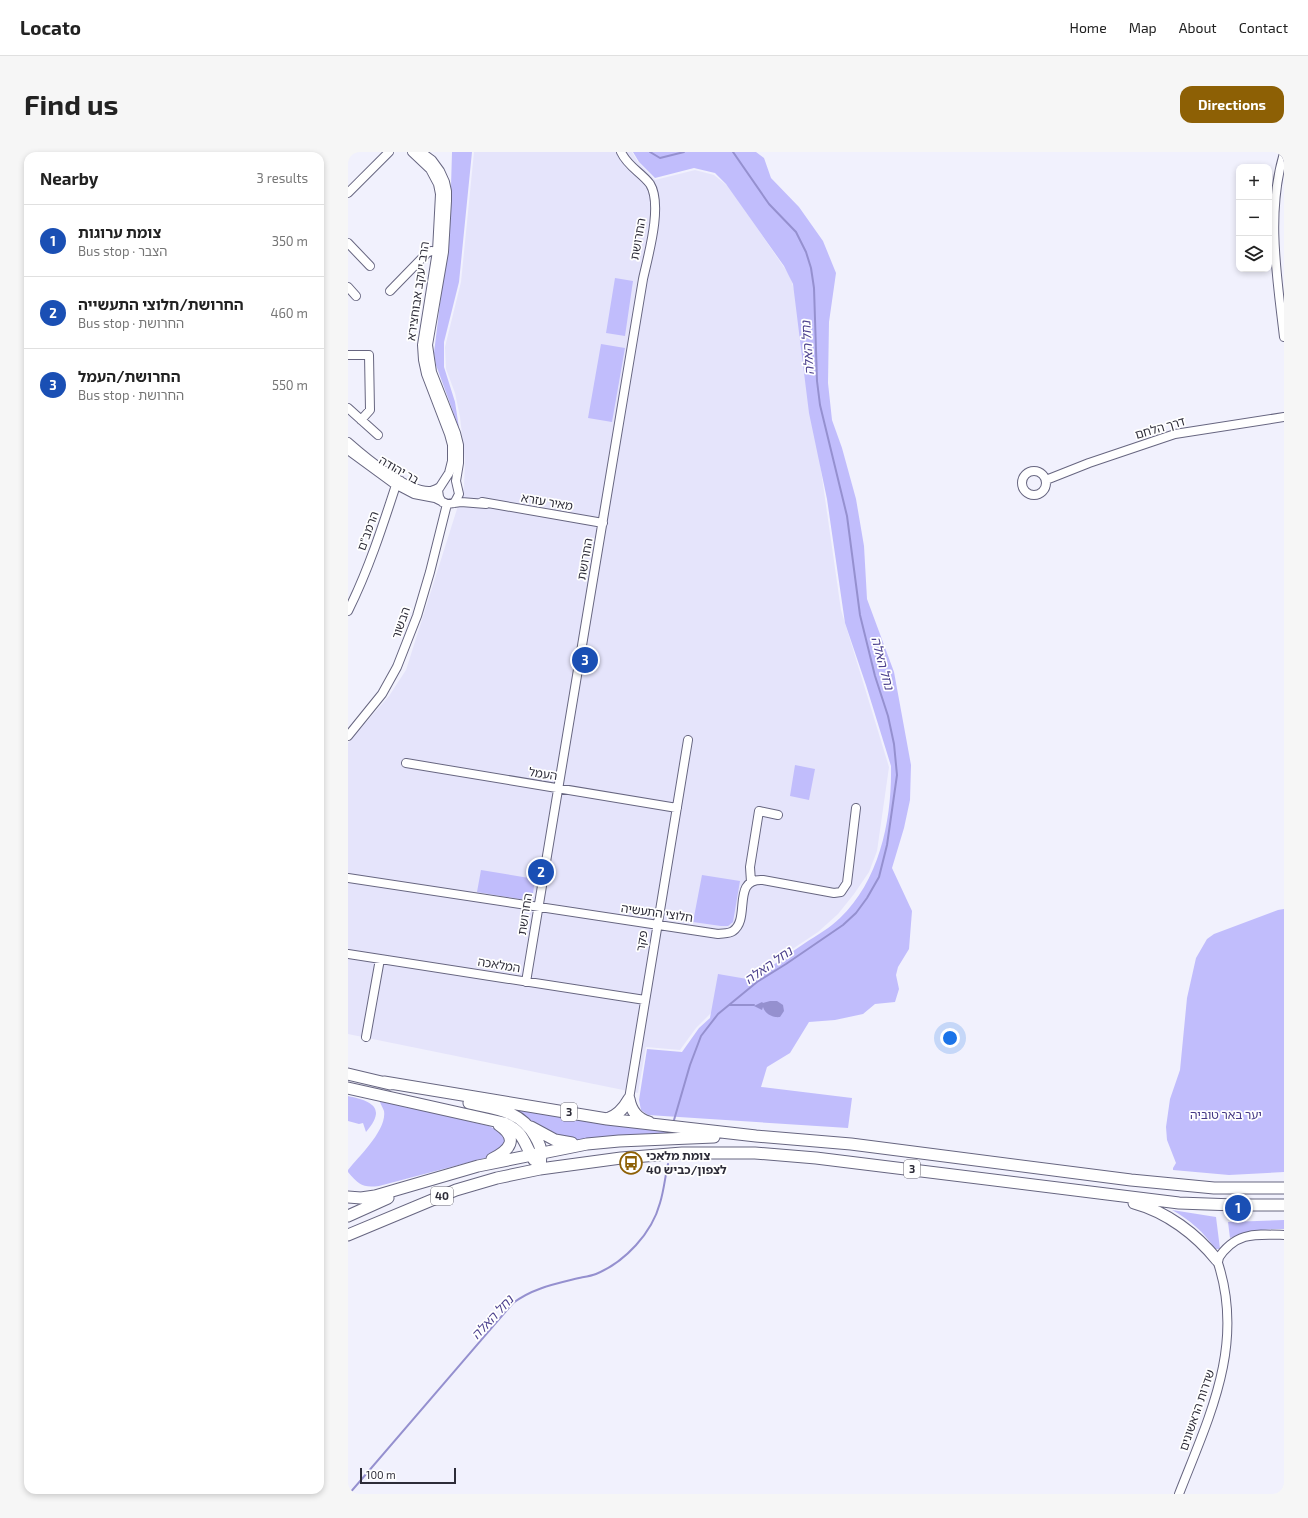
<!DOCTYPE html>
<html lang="en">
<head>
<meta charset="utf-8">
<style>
  :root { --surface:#fff; --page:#f6f6f6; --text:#222; --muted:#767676; --line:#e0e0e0; --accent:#8d6005 }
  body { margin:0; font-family:"Exo 2","Noto Sans Hebrew",sans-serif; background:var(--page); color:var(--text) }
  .controls { position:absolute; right:12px; top:12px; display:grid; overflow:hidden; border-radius:8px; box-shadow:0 2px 6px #0003 }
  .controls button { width:36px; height:36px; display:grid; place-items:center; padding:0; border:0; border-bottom:1px solid var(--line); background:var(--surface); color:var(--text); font:20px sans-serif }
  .scale { position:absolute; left:12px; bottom:10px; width:96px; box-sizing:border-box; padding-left:4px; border:2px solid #2d2c38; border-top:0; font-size:11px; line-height:14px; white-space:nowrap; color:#2d2c38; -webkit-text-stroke:3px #fff; paint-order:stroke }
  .you { position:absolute; left:602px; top:886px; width:14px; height:14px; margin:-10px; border:3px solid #fff; border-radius:50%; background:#1a73e8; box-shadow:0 0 0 6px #1a73e833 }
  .badge { display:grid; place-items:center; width:26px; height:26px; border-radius:50%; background:var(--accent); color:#fff; font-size:13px; font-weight:700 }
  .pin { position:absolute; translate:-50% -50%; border:2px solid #fff; box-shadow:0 1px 4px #0006 }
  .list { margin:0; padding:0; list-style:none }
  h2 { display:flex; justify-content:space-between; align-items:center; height:52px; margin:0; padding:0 16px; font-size:17px }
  h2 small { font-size:13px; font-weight:400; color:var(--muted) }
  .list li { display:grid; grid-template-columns:26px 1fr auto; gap:12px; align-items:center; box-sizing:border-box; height:72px; padding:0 16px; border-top:1px solid var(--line) }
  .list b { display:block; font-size:15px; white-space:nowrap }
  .list p { margin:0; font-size:13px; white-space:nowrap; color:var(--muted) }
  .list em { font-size:13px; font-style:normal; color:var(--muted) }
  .icon { flex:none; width:22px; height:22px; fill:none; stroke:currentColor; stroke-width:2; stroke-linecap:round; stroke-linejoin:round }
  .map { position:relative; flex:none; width:936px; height:1342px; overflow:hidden; border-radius:12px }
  header { display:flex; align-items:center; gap:24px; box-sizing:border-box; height:56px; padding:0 20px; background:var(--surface); border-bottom:1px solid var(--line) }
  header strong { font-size:19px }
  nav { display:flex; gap:22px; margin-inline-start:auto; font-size:14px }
  .intro { display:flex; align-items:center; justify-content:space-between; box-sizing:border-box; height:96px; padding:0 24px }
  h1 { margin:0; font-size:28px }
  .button { padding:10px 18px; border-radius:12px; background:var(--accent); color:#fff; font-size:14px; font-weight:700 }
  main { display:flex; gap:24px; padding:0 24px }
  aside { flex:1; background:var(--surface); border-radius:12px; box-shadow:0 2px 6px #0003 }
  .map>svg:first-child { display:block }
</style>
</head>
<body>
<header>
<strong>Locato</strong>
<nav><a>Home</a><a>Map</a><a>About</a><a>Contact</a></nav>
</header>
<div class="intro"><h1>Find us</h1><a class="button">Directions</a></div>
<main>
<aside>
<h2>Nearby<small>3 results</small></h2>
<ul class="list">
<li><span class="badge" style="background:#1a4fb4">1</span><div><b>צומת ערוגות</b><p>Bus stop · הצבר</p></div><em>350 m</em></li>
<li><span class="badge" style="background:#1a4fb4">2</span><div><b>החרושת/חלוצי התעשייה</b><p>Bus stop · החרושת</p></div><em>460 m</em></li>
<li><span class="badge" style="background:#1a4fb4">3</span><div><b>החרושת/העמל</b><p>Bus stop · החרושת</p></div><em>550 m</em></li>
</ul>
</aside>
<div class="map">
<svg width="936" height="1342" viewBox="0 0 936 1342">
  <rect width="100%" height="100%" fill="#f1f1fd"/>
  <path fill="#e5e4fb" d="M126,0H284L290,10L307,28L347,18L366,23L381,35L442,124L448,144L493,458L541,615L529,699L521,720L506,742L490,762L470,780L398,828L381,843L348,876L332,898L298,895L290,941L0,882V591L41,544L58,518L116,335L117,309L112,265L107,241L98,217L97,195L113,130Z"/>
  <path fill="#c1bdfc" d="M104,0H124L111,130L96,190V215L107,250L111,276L88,213L86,201L102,69Z
    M285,0H408L416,6L423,26L451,55L475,89L488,121L481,170L480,231L484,268L494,296L508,347L516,394L519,447L546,520L563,613L562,648L556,676L544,716L564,759L561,797L550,815L548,823L551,837L547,850L527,852L515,862L487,868L461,870L442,901L419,915L413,935L504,946L500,976L300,963L293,958L291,948L299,897L334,900L351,876L362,866L370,822L405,828C422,815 439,803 457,791C469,783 482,776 492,766C532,728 544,667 543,614L518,533L497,471L479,347L461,261L445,132L436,114L378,32L367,21L346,16L307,26L291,10Z
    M267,126L285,129L277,184L258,181Z
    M253,192L277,196L264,270L240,266Z
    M447,613L467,617L461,648L442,644Z
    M133,718L187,727L184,749L129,740Z
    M354,723L392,729L385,770L380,774H373L345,770Z
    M936,757V1020L881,1023L825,1018V1016L828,1011L819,988L818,975L822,947L832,918L839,846L848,806L859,787L866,782L930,758Z
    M0,944C24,949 39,956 18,980L15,971L11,972L0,969Z
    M31,948L141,974C149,978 157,983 157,992L146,1002L137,1006L31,1034C15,1036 11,1033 0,1020V1018C11,1004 39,978 36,959C35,956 32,951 31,948Z
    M138,953L335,978L336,983L232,989L219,988Z
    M824,1058L868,1065L872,1097H867C856,1080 842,1068 824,1058Z
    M936,1068V1077C916,1077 900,1078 882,1086L880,1070Z"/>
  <path fill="#9590cf" d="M422,849H429L435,853L436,859L432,865C425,866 417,862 415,855L414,858L406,854L414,850L415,851Z"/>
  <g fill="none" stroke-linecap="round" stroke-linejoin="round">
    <path stroke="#9590cf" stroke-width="2" d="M302,0L312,6L336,0
      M381,853H406
      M326,968L342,913L353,884L370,862L409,830L438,812L495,773L508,761L519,746L531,725L539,693L549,623L546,592L540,564L527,524L512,463L499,364L472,253L469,229L466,136L463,116L458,100L448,80L421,52L385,0
      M1,1342L165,1151C185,1136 207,1132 231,1126C236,1125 243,1124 248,1122C277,1110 304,1081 312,1051C316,1038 317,1025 320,1012"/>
    <g stroke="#676680" stroke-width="10">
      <path id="minor" d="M64,0L82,17L90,32L92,42L89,99L74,193L75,208L78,222L101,282L104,293V309L101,321L90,338L91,345L94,350
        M73,0L84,8L92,19L97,30L99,39V49L96,100L80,193L84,220L108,281L111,293V311L108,329L111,342L108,348L106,351
        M936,1C918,61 929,124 936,185
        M0,41L41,0
        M0,91L22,114
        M0,135L8,144
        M42,139L79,101L83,99L93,100
        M0,203H21L22,258L13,268
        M0,256L30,283
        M0,290C17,305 60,341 83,339C86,338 89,337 92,335
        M0,298L45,331L66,342L87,346L99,352L113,350L138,352
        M674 331a12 12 0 1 1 24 0a12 12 0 1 1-24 0Z
        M698,328L741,311L827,282L936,265
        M134,350L255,371
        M0,459C20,419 34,376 48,333L53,329
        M0,584L34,542L49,515L69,464L82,420L99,352
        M58,611L329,656
        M0,726L370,782C375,781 381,782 385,779C403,767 383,726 415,728L486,741L493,740L499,731L508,656
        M403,730L402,715L411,659L430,663
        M0,802L297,848
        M178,830L295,127C300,104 315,53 302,32C293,20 280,15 273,0
        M18,885L32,807
        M281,947L340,588
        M831,1342C861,1265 898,1192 869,1108C887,1080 906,1082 936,1083"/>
    </g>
    <g stroke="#676680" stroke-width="13">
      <path id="highway" d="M0,922L42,932
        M36,930L259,967L408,984L503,992L783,1028L866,1036H936
        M0,936L156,971C177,981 175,990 186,1008
        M281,947C283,958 289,967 301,970
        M121,951C148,957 172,958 187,984C190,989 193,996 193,1001C193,1006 192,1012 192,1017
        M259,967C269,964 276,956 281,947
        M183,975L207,988L224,991
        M144,1007C162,998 171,987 151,973
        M0,1045L13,1046L27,1044L130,1014L239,992L271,989L366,985
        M786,1051C819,1060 848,1082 869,1108
        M0,1064L40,1046
        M0,1083L108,1038L149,1026L192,1017L273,1006L334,1001H407L468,1006L831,1051L887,1053H936"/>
    </g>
    <use href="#minor" stroke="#fff" stroke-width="8"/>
    <use href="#highway" stroke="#fff" stroke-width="11"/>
  </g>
  <defs>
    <g id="bus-ring" transform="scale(1.15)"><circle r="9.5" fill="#fff" stroke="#8d6005" stroke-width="1.5"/><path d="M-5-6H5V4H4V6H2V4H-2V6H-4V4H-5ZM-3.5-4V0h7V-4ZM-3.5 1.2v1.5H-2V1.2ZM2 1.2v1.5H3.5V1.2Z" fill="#8d6005"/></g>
  </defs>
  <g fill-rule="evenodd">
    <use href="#bus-ring" x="283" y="1011"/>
  </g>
  <g text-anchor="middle" stroke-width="3.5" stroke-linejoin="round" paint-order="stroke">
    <g fill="#fff" stroke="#6c6b74" stroke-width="1">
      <rect x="213" y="951" width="16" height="18" rx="3"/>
      <rect x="556" y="1008" width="16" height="18" rx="3"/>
      <rect x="83" y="1035" width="22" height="18" rx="3"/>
    </g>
    <g font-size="11" font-weight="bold" fill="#2d2c38">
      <text x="221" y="964">3</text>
      <text x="564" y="1021">3</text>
      <text x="94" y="1048">40</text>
    </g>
    <g font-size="12" fill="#2d2c38" stroke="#fff">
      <text transform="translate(290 87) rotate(-80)" y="4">החרושת</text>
      <text transform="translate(70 139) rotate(-82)" y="4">הרב יעקב אבוחצירא</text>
      <text transform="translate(812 276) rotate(-16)" y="4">דרך הלחם</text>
      <text transform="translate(51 318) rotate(30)" y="4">בר יהודה</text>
      <text transform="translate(199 350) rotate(10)" y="4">מאיר עזרא</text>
      <text transform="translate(20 379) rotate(-70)" y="4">הרמב"ם</text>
      <text transform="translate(237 407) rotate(-80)" y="4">החרושת</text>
      <text transform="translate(53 471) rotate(-71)" y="4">הבשור</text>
      <text transform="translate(195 622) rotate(9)" y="4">העמל</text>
      <text transform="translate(309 761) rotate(8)" y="4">חלוצי התעשיה</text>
      <text transform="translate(177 762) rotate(-81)" y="4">החרושת</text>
      <text transform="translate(294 789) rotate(-81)" y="4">פקר</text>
      <text transform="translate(151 813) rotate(9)" y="4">המלאכה</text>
      <text transform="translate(849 1258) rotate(-71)" y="4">שדרות הראשונים</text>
    </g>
    <g font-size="12" fill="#443884" stroke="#fff">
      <text x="878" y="967">יער באר טוביה</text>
    </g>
    <g font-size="12" font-weight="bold" fill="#2d2c38" stroke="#fff" text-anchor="start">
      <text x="298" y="1008">צומת מלאכי<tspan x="298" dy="14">לצפון/כביש 40</tspan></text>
    </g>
    <g font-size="13" font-style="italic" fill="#4c418d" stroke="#fff">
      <text transform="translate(459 196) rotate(-94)" y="5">נחל האלה</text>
      <text transform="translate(535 511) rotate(75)" y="5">נחל האלה</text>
      <text transform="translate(420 813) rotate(-35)" y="5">נחל האלה</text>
      <text transform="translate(144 1165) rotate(-47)" y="5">נחל האלה</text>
    </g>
  </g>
</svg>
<div class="controls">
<button>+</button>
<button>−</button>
<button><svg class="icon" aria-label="layers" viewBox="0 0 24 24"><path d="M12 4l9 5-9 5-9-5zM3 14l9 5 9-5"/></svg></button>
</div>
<div class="scale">100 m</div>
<div class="you"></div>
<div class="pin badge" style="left:890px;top:1056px;background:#1a4fb4">1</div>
<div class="pin badge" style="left:193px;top:720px;background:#1a4fb4">2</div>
<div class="pin badge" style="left:237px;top:508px;background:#1a4fb4">3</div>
</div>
</main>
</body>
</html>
